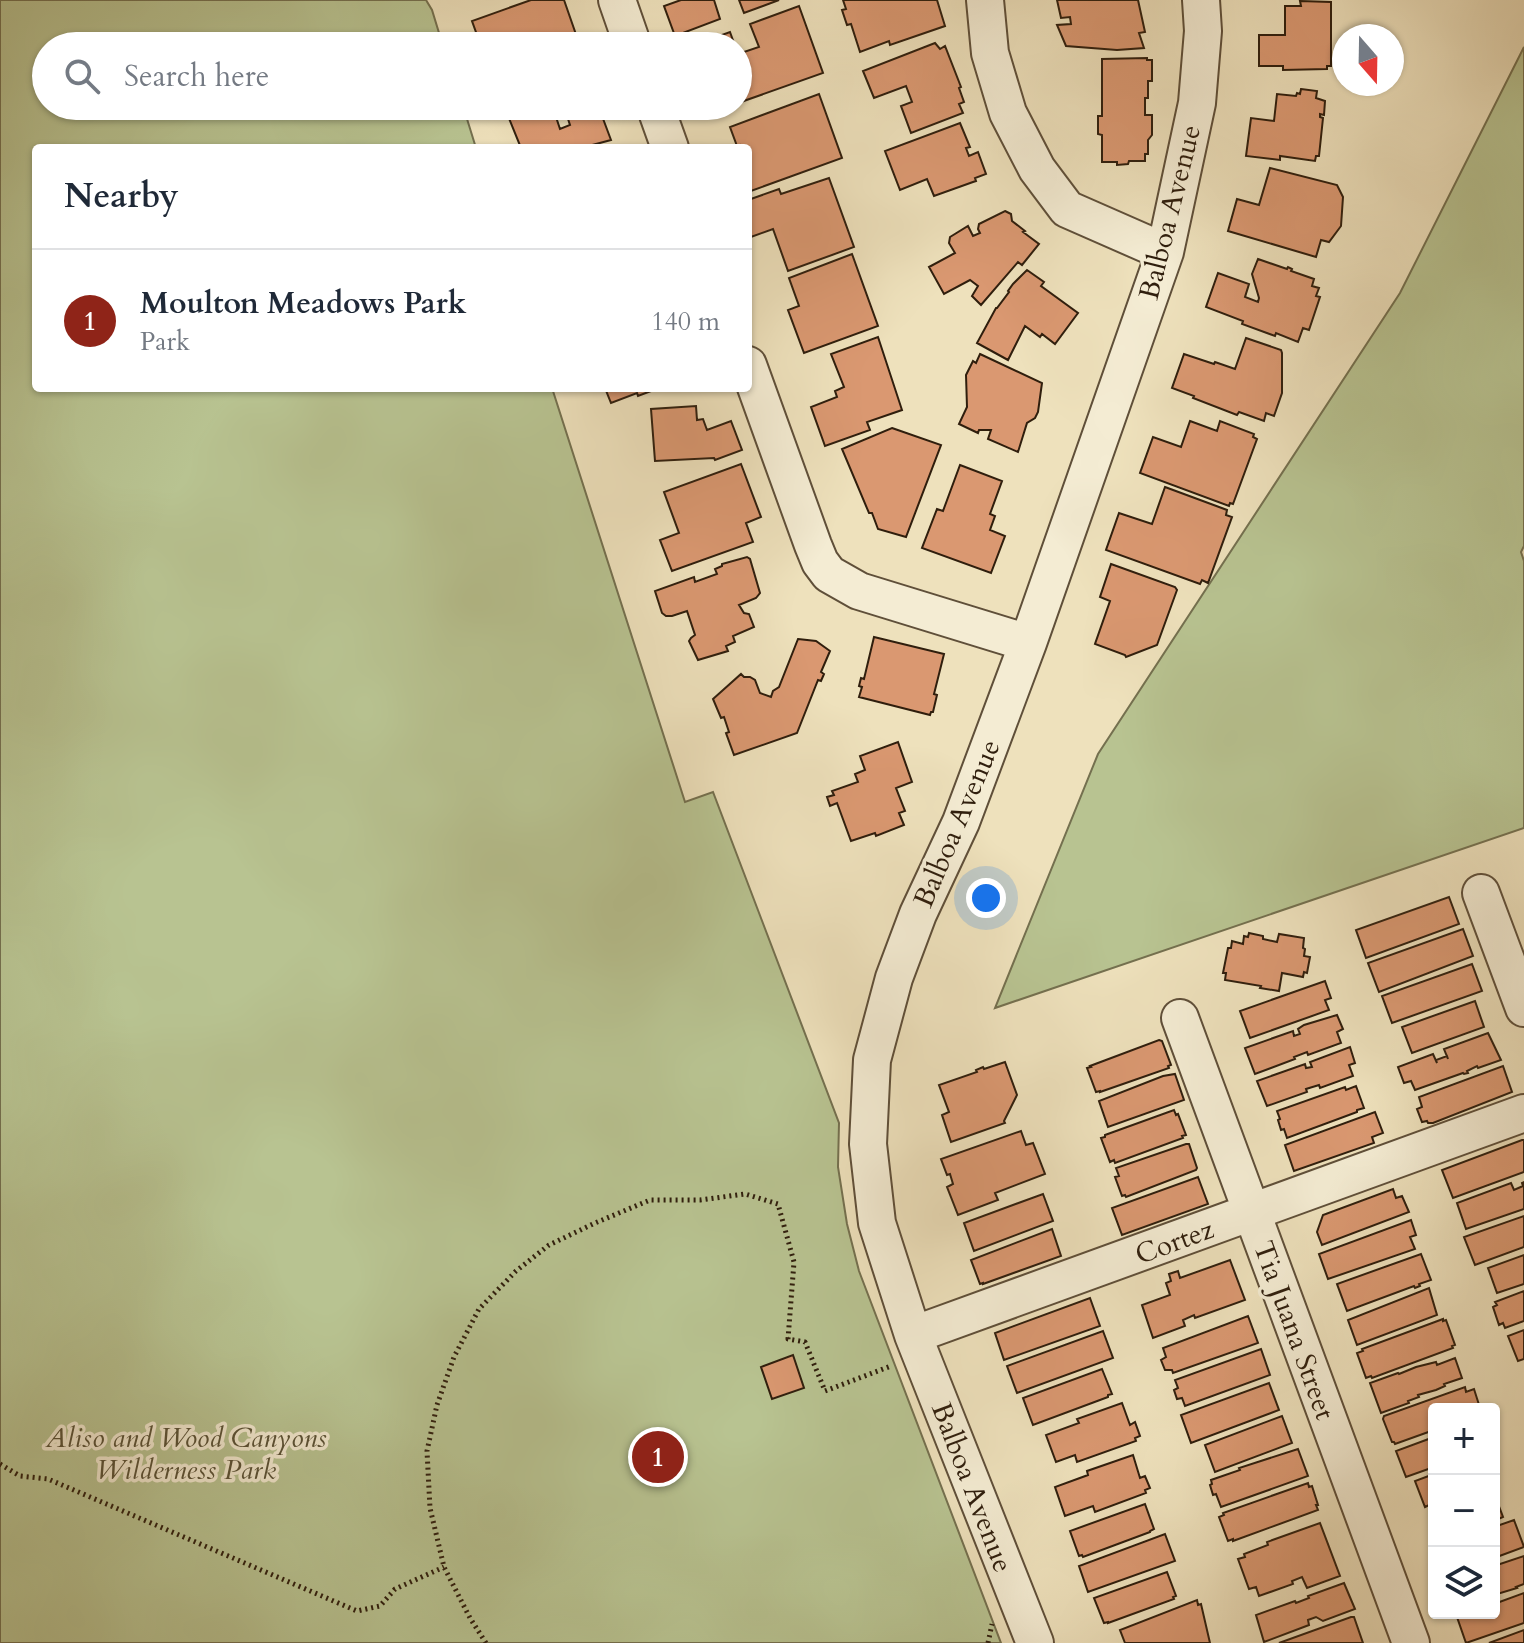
<!DOCTYPE html>
<html lang="en">
<head>
<meta charset="utf-8">
<style>
  :root { --surface:#fff; --page:#f2f2f3; --text:#1f2937; --muted:#747a83; --line:#e0e1e3; --accent:#8f2418 }
  body { margin:0; font-family:Cardo,serif; background:var(--page); color:var(--text) }
  .controls { position:absolute; right:24px; bottom:24px; display:grid; overflow:hidden; border-radius:8px; box-shadow:0 2px 6px #0004 }
  .controls button { width:72px; height:72px; display:grid; place-items:center; padding:0; border:0; border-bottom:2px solid var(--line); background:var(--surface); color:var(--text); font:40px sans-serif }
  .compass { position:absolute; left:1332px; top:24px; width:72px; height:72px; border-radius:50%; background:var(--surface); box-shadow:0 2px 6px #0004; rotate:160deg }
  .you { position:absolute; left:986px; top:898px; width:28px; height:28px; margin:-20px; border:6px solid #fff; border-radius:50%; background:#1a73e8; box-shadow:0 0 0 12px #1a73e833 }
  .badge { display:grid; place-items:center; width:52px; height:52px; border-radius:50%; background:var(--accent); color:#fff; font-size:26px; font-weight:700 }
  .pin { position:absolute; translate:-50% -50%; border:4px solid #fff; box-shadow:0 2px 8px #0006 }
  .list { margin:0; padding:0; list-style:none }
  h2 { display:flex; justify-content:space-between; align-items:center; height:104px; margin:0; padding:0 32px; font-size:34px }
  h2 small { font-size:26px; font-weight:400; color:var(--muted) }
  .list li { display:grid; grid-template-columns:52px 1fr auto; gap:24px; align-items:center; box-sizing:border-box; height:144px; padding:0 32px; border-top:2px solid var(--line) }
  .list b { display:block; font-size:30px; white-space:nowrap }
  .list p { margin:0; font-size:26px; white-space:nowrap; color:var(--muted) }
  .list em { font-size:26px; font-style:normal; color:var(--muted) }
  .icon { flex:none; width:44px; height:44px; fill:none; stroke:currentColor; stroke-width:2; stroke-linecap:round; stroke-linejoin:round }
  .map { position:relative; flex:none; width:1524px; height:1643px; overflow:hidden }
  .search { position:absolute; background:var(--surface); box-shadow:0 2px 6px #0004; left:32px; top:32px; width:720px; height:88px; display:flex; align-items:center; gap:20px; box-sizing:border-box; padding:0 28px; border-radius:44px; color:var(--muted); font-size:30px }
  .panel { position:absolute; background:var(--surface); box-shadow:0 2px 6px #0004; left:32px; top:144px; width:720px; height:248px; border-radius:8px }
  .map>svg:first-child { display:block }
</style>
</head>
<body>
<div class="map">
<svg width="1524" height="1643" viewBox="0 0 1524 1643">
  <rect width="100%" height="100%" fill="#eee1bc"/>
  <filter id="stains"><feTurbulence type="fractalNoise" baseFrequency=".0025" numOctaves="4"/><feColorMatrix values="0 0 0 0 .2 0 0 0 0 .09 0 0 0 0 .02 0 0 0 .5 -.17"/></filter>
  <radialGradient id="worn" r=".72"><stop offset=".6" stop-color="#630" stop-opacity="0"/><stop offset="1" stop-color="#630" stop-opacity=".3"/></radialGradient>
  <path fill="#b8c391" stroke="#74704f" stroke-width="2" d="M0,0H426L432,10L443,46H46V106H463L476,148H36V388H552L685,802L713,792L839,1123L838,1167L847,1224L859,1271L1001,1643H0Z
    M1524,47V546L1521,552L1524,561V828L995,1008L1098,754L1400,293Z"/>
  <path fill="#da9871" stroke="#2f1e0d" stroke-width="2" d="M531,0H564L580,46H481L472,21Z
    M681,0H714L720,19L675,36L664,6Z
    M739,0H779L744,13Z
    M843,0H937L945,26L890,45L889,41L860,52L851,24L847,25L842,10L846,9Z
    M1057,0H1138L1145,32L1139,33L1144,48L1117,50L1066,46L1057,25L1071,24L1070,17L1061,18Z
    M1300,1L1331,2V66H1327V69L1283,70V66H1259V35H1285V6H1301Z
    M799,6L823,73L738,103V54L759,47L750,24Z
    M730,32L735,46H692Z
    M935,43L940,49L945,46L961,87L959,88L964,102L959,104L963,113L911,133L901,106L912,102L906,86L874,98L863,71Z
    M1147,58V60H1152V81H1148V98H1145V115H1152V135L1148,140V154H1145V161H1129L1128,164L1117,165V162H1102V135L1098,134V116H1102V59Z
    M1301,89L1317,91L1316,98L1325,101L1324,115L1320,114V117L1323,118L1319,156H1316L1315,161L1280,156V160L1246,156L1251,118L1274,121L1277,94L1296,96L1297,93L1300,94Z
    M819,94L842,158L748,192V148H742L740,145L737,146L730,127Z
    M504,106H556L558,113L555,114L560,129L570,125L568,119L580,115L579,112L594,107L595,109L599,108L611,140L581,148H521Z
    M960,123L970,147L966,148L969,156L978,152L986,174L975,178L976,181L973,182L934,196L927,179L900,190L885,151Z
    M1270,168L1337,185L1343,197L1341,226L1329,242L1321,240L1316,257L1228,231L1237,199L1259,205Z
    M829,178L854,247L788,271L773,229L748,238V200L779,189L781,194Z
    M1005,211L1011,214L1012,221L1025,231L1023,232L1039,244L1022,265L1018,262L981,305L972,296L978,286L970,280L944,294L929,267L955,253L949,243L950,237L968,226L973,236L980,233L978,229L979,224Z
    M852,254L878,326L804,353L788,310L799,306L789,278Z
    M1258,259L1287,269L1288,267L1292,269L1291,271L1314,279L1312,286L1319,288L1316,296L1320,297L1309,330L1303,328L1298,342L1276,333L1275,336L1242,324L1243,321L1206,307L1218,273L1249,284L1245,297L1258,302L1259,298L1252,274Z
    M1027,270L1044,282L1041,286L1078,313L1055,344L1042,334L1040,337L1025,326L1008,360L977,343L996,308H997L1009,292L1008,291L1013,284Z
    M878,337L902,410L867,422L870,430L825,446L811,407L837,397L835,391L844,387L831,354Z
    M1246,338L1281,350L1282,353V393L1274,416L1266,413L1264,421L1239,412L1237,415L1193,398L1194,396L1172,388L1184,354L1214,364L1215,362L1235,369Z
    M980,354L1042,383L1038,412L1035,418L1027,423L1018,452L988,439L991,430H979L978,433L959,424L967,407L966,375L973,361L976,363Z
    M605,388H659L638,396L637,393L611,403Z
    M696,406L697,420L703,419L707,430L731,421L742,450L715,460L714,458L655,461L651,409Z
    M1190,421L1217,431L1220,421L1254,434L1253,437L1257,439L1233,504L1230,503L1229,506L1140,473L1153,437L1181,447Z
    M892,428L941,445L906,537L878,529L872,513H869L842,449Z
    M741,464L761,517L746,523L753,542L672,571L660,540L679,533L664,492Z
    M960,465L1002,481L990,514L995,516L990,530L1005,536L991,573L922,548L937,509L943,511Z
    M1165,487L1227,510L1226,515L1232,517L1208,583L1202,580L1200,584L1106,550L1119,513L1152,524Z
    M747,557L750,559L760,593L756,598L739,605L744,613L749,614L754,627L733,636L735,642L726,646L728,651L698,660L689,641L691,638L695,635L687,611L672,616H666L662,613L655,591L694,577L695,582L717,574L715,569L722,566V564Z
    M1111,564L1175,587L1177,590L1157,645L1126,657L1125,655L1095,644L1110,601L1100,597Z
    M874,637L944,654L934,694L937,695L933,712H931L930,715L859,697L862,687L859,686L861,678L864,679Z
    M798,639L816,641L830,651L821,672L824,674L821,681L818,680L797,733L734,755L726,733L729,732L724,717L721,718L713,699L741,674L744,677H750L755,680L760,693L771,697L773,691L779,687Z
    M898,742L912,782L896,788L905,811L899,813L904,825L876,836L875,833L851,841L837,803L830,806L827,797L834,795L832,791L858,782L855,774L865,770L860,756Z
    M1449,897L1459,924L1366,958L1356,930Z
    M1463,929L1473,956L1379,992L1368,963Z
    M1249,933L1263,936V939L1277,942L1279,934L1304,938L1303,948L1305,949L1304,956L1310,957L1307,973L1304,972L1303,977L1282,973L1279,991L1260,988L1261,986L1225,980L1226,973H1223L1228,948H1231L1232,941L1243,944L1244,936L1248,937Z
    M1472,964L1482,991L1392,1023L1382,996Z
    M1325,981L1331,998L1325,1000L1329,1010L1250,1038L1240,1011Z
    M1475,1001L1484,1027L1412,1053L1402,1027Z
    M1337,1015L1343,1029L1337,1032L1341,1043L1308,1055L1307,1052L1294,1057L1295,1059L1255,1074L1245,1048L1293,1031L1294,1036L1300,1034L1298,1029L1304,1025Z
    M1488,1033L1501,1060L1478,1068L1477,1066L1467,1071L1468,1073L1464,1074L1463,1073L1415,1090L1411,1081L1404,1083L1398,1067L1433,1054L1437,1063L1436,1060L1447,1056L1448,1059L1444,1049Z
    M1159,1040L1162,1041L1171,1065L1168,1066L1169,1068L1100,1092V1091L1096,1092L1087,1068L1091,1067L1090,1066Z
    M1350,1047L1355,1063L1349,1065L1353,1076L1320,1088L1319,1085L1306,1089L1307,1092L1267,1106L1257,1081L1305,1064L1306,1068L1312,1067L1310,1062Z
    M1005,1062L1017,1095L1004,1121L1005,1123L951,1142L942,1115L949,1112L939,1085L977,1072L976,1070L983,1067L984,1069Z
    M1503,1066L1512,1092L1433,1123H1428L1427,1121L1422,1122L1417,1109L1422,1107L1419,1097Z
    M1175,1074L1184,1100L1108,1127L1099,1101L1163,1076Z
    M1356,1086L1364,1108L1357,1110V1112L1287,1138L1284,1129L1281,1130L1278,1120L1280,1119L1277,1111L1345,1087L1346,1090Z
    M1174,1110L1176,1115L1178,1114L1186,1135L1182,1136L1183,1138L1115,1163L1114,1160L1110,1162L1101,1138L1105,1137V1135Z
    M1375,1112L1383,1133L1372,1137L1374,1143L1294,1171L1285,1145Z
    M1021,1131L1026,1145L1033,1143L1045,1174L995,1193L998,1200L958,1215L947,1187L953,1184L950,1174L947,1175L941,1159Z
    M1522,1140H1524V1172L1453,1198L1442,1170Z
    M1186,1144H1189L1197,1168L1196,1170L1126,1197L1125,1195L1122,1196L1115,1177L1119,1176L1116,1168Z
    M1198,1177L1208,1204L1122,1235L1112,1208Z
    M1524,1182V1209L1466,1229L1457,1203L1511,1183L1514,1190L1523,1186L1522,1183Z
    M1393,1189L1396,1198L1402,1196L1409,1212L1322,1245L1317,1232L1323,1215Z
    M1043,1194L1053,1221L974,1251L964,1223Z
    M1524,1216V1247L1475,1265L1464,1237Z
    M1411,1220L1416,1235L1410,1237L1415,1249L1328,1279L1319,1254Z
    M1052,1229L1061,1256L983,1284V1283L980,1284L971,1260Z
    M1421,1254L1431,1280L1419,1284L1420,1286L1415,1288L1414,1286L1347,1311L1337,1284Z
    M1524,1255V1284L1497,1293L1488,1268Z
    M1230,1260L1245,1300L1195,1318L1194,1315L1183,1320L1185,1326L1153,1338L1142,1305L1170,1295L1166,1283L1171,1281L1169,1274L1178,1271L1180,1278Z
    M1429,1288L1437,1315L1357,1345L1348,1320Z
    M1524,1291V1321L1505,1328L1503,1323L1499,1325L1493,1307L1497,1305L1495,1302Z
    M1090,1298L1100,1326L1004,1360L995,1333Z
    M1248,1316L1258,1343L1173,1373L1172,1370H1165L1161,1360L1166,1357L1163,1348Z
    M1443,1319V1321L1446,1320L1455,1345L1452,1346L1453,1348L1372,1378L1371,1376L1366,1378L1357,1353L1363,1351L1362,1349Z
    M1524,1330V1359L1518,1361L1508,1336Z
    M1103,1331L1113,1358L1017,1393L1007,1366Z
    M1261,1349L1270,1375L1185,1406L1182,1398L1177,1399L1174,1390L1178,1388L1175,1380Z
    M793,1355L804,1388L772,1399L761,1367Z
    M1455,1358L1462,1378L1444,1384L1445,1386L1436,1390L1418,1395L1419,1397L1408,1401L1409,1403L1381,1413L1370,1383L1398,1373L1399,1374L1416,1367L1436,1362L1437,1365Z
    M1102,1369L1112,1394L1108,1395V1397L1033,1425L1023,1398Z
    M1269,1383L1279,1410L1191,1443L1181,1415Z
    M1465,1387L1466,1392L1474,1389L1480,1408L1434,1409V1430L1395,1444L1394,1442H1392L1383,1419L1384,1416Z
    M1122,1403L1130,1425L1135,1422L1140,1436L1135,1438L1136,1441L1077,1462L1075,1455L1056,1462L1046,1435L1079,1423L1077,1419Z
    M1282,1416L1292,1443L1215,1472L1205,1445Z
    M1434,1437V1467L1406,1477L1396,1451Z
    M1298,1449L1308,1476L1221,1507L1216,1494L1213,1495L1210,1485L1212,1484L1211,1480L1240,1470L1239,1468Z
    M1133,1455L1140,1478L1145,1476L1150,1488L1145,1490L1146,1493L1095,1512L1093,1506L1065,1516L1055,1487L1088,1475L1087,1471Z
    M1434,1474V1505L1431,1504L1425,1507L1415,1481Z
    M1308,1483L1309,1487L1312,1486L1318,1505H1316L1318,1510L1233,1541V1539L1228,1541L1219,1517L1224,1515L1223,1513Z
    M1494,1493L1503,1517L1494,1521Z
    M1145,1504L1154,1529L1150,1531V1532L1083,1557L1082,1555L1079,1556L1070,1531Z
    M1514,1520L1524,1547L1494,1558V1527Z
    M1320,1523L1340,1576L1307,1588L1302,1577L1292,1581L1293,1584L1259,1596L1256,1587L1249,1589L1238,1559L1245,1557L1244,1554L1268,1545L1267,1542Z
    M1165,1534L1175,1561L1088,1592L1079,1566Z
    M1524,1556V1584L1516,1587L1517,1588L1494,1595V1566Z
    M1167,1572L1176,1596L1173,1597L1174,1599L1108,1623V1622L1104,1623L1094,1598Z
    M1344,1583L1355,1609L1323,1621L1316,1617L1308,1620L1309,1625L1264,1642L1256,1615L1295,1601L1296,1603L1309,1598L1308,1596Z
    M1524,1593V1623L1466,1643L1457,1617L1468,1613H1494V1604Z
    M1197,1600L1198,1605L1201,1604L1210,1643H1125L1120,1630Z
    M1351,1617H1354L1363,1643H1279Z
    M1524,1630V1643H1489Z"/>
  <g fill="none" stroke-linecap="round" stroke-linejoin="round">
    <g stroke="#5f4f39" stroke-width="40">
      <path id="minor" d="M617,0L633,46
        M985,0L990,53L1008,113L1037,169L1067,209L1165,252
        M655,106L670,148
        M748,365L813,545L820,562L829,574L859,591L1028,643
        M1481,893L1524,1008
        M1180,1018L1411,1643
        M913,1335L1524,1113
        M1035,1643L913,1335L877,1223L868,1144L872,1060L894,978L918,914L961,822L1028,643L1165,252L1197,103L1203,31L1201,0"/>
    </g>
    <path stroke="#2f1e0d" stroke-width="5" stroke-dasharray="2 4" stroke-linecap="butt" d="M0,1464L20,1476L48,1479L357,1611L380,1606L395,1589L444,1567
      M486,1643L470,1618L444,1567L430,1508L427,1451L437,1405L454,1357L479,1309L516,1271L549,1245L595,1223L650,1200H700L745,1194L778,1204L794,1262L788,1339L805,1342L825,1391L891,1366
      M988,1643L992,1624"/>
    <use href="#minor" stroke="#f4ecd3" stroke-width="36"/>
  </g>
  <g text-anchor="middle" stroke-width="7" stroke-linejoin="round" paint-order="stroke">
    <g font-size="28" fill="#2f1e0d" stroke="#f4ecd3">
      <text transform="translate(1169 212) rotate(-76)" y="10">Balboa Avenue</text>
      <text transform="translate(956 823) rotate(-67)" y="10">Balboa Avenue</text>
      <text transform="translate(1174 1241) rotate(-20)" y="10">Cortez</text>
      <text transform="translate(1295 1330) rotate(70)" y="10">Tia Juana Street</text>
      <text transform="translate(973 1487) rotate(69)" y="10">Balboa Avenue</text>
    </g>
    <g font-size="28" font-style="italic" fill="#585035" stroke="#f4ecd3">
      <text x="186" y="1447">Aliso and Wood Canyons<tspan x="186" dy="32">Wilderness Park</tspan></text>
    </g>
  </g>
  <rect width="100%" height="100%" filter="url(#stains)"/>
  <rect width="100%" height="100%" fill="url(#worn)"/>
</svg>
<div class="controls">
<button>+</button>
<button>−</button>
<button><svg class="icon" aria-label="layers" viewBox="0 0 24 24"><path d="M12 4l9 5-9 5-9-5zM3 14l9 5 9-5"/></svg></button>
</div>
<svg class="compass" viewBox="-18 -18 36 36"><path d="M0-13l5 13h-10z" fill="#e53935"/><path d="M0 13l5-13h-10z" fill="#747a83"/></svg>
<div class="you"></div>
<div class="pin badge" style="left:658px;top:1457px">1</div>
<div class="search"><svg class="icon" aria-label="search" viewBox="0 0 24 24"><circle cx="10" cy="10" r="6"/><path d="M15 15l6 6"/></svg>Search here</div>
<section class="panel">
<h2>Nearby<small></small></h2>
<ul class="list">
<li><span class="badge">1</span><div><b>Moulton Meadows Park</b><p>Park</p></div><em>140 m</em></li>
</ul>
</section>
</div>
</body>
</html>
